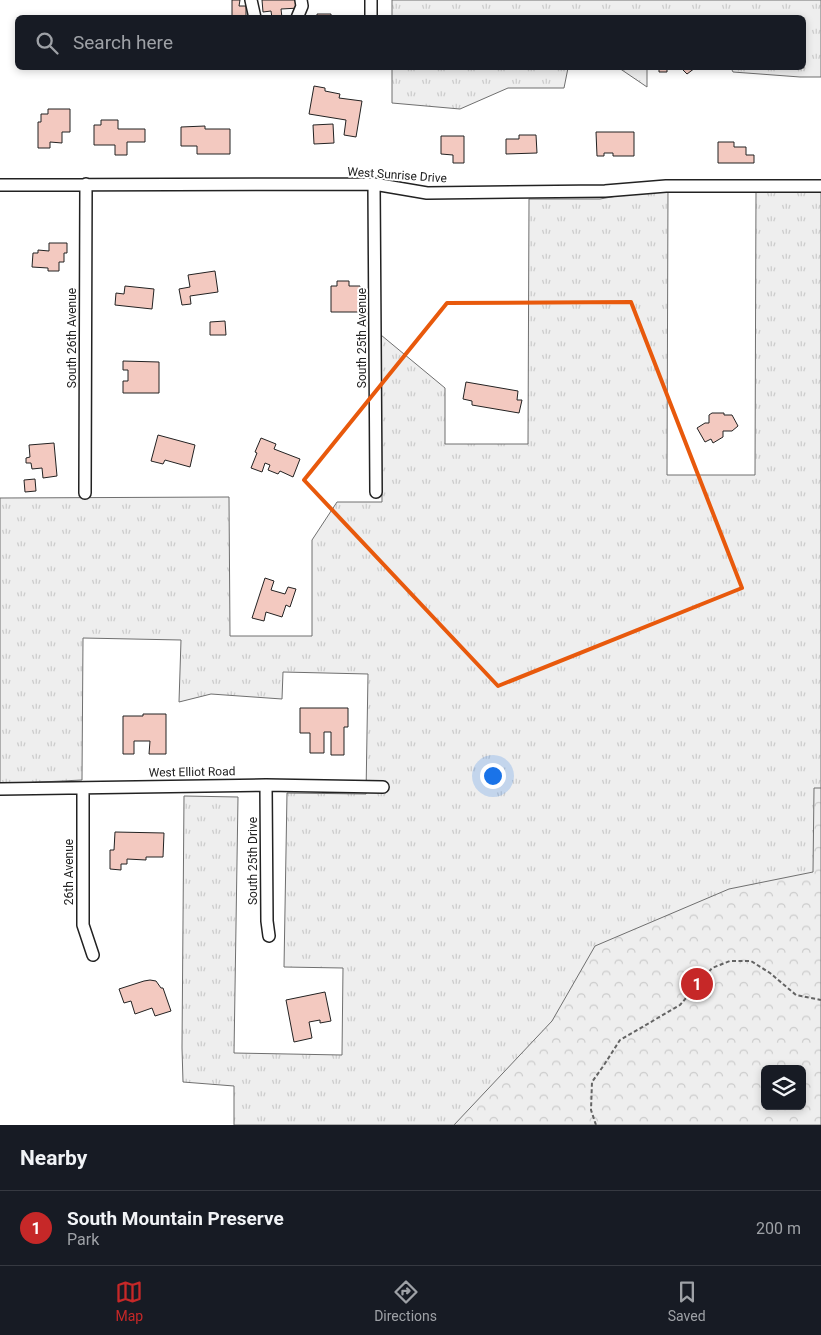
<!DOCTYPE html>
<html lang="en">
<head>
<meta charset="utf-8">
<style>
  :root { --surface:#171b24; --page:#20242c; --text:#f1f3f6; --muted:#9ea1a6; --line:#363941; --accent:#c62828 }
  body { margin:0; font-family:Roboto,sans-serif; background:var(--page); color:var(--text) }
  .controls { position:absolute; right:15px; bottom:15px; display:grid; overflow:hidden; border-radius:8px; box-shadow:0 2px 8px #0003 }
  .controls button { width:45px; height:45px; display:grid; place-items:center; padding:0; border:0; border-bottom:1px solid var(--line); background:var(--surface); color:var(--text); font:25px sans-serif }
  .you { position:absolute; left:492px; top:775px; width:18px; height:18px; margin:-12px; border:4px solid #fff; border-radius:50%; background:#1a73e8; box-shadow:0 0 0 8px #1a73e833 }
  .badge { display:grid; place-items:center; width:32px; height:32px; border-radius:50%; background:var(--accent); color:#fff; font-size:16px; font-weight:700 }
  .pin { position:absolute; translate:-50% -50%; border:2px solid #fff; box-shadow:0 1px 5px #0006 }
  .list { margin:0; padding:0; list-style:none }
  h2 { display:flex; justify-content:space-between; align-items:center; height:65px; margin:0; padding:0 20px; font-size:21px }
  h2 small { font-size:16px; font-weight:400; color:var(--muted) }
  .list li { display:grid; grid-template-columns:32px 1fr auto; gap:15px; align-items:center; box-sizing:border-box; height:75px; padding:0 20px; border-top:1px solid var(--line) }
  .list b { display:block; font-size:19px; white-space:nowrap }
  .list p { margin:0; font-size:16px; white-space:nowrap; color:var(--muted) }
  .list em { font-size:16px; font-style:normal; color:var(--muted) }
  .icon { flex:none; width:28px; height:28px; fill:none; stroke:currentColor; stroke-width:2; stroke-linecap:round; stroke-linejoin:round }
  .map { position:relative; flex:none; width:821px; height:1125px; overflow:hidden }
  .search { position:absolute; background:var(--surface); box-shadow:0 2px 8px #0003; left:15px; right:15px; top:15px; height:55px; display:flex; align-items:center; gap:12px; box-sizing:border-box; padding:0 18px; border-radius:8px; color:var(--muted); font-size:19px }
  .sheet { height:140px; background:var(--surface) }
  nav { display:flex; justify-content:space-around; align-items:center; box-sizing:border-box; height:70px; border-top:1px solid var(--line); background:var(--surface); font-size:14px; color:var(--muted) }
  nav a { display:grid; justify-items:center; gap:2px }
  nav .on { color:var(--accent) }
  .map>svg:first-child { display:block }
</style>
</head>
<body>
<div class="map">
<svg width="821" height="1125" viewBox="0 0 821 1125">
  <defs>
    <pattern id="grass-tufts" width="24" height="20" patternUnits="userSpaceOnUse" patternTransform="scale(1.25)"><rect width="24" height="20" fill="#eee"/><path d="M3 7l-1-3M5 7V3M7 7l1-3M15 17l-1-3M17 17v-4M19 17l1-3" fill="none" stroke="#ccc"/></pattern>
    <pattern id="forest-crowns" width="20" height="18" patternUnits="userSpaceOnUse" patternTransform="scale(1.25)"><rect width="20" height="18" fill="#eee"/><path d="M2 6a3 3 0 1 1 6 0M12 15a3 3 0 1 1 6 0" fill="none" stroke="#ccc"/></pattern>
  </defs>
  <rect width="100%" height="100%" fill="#fff"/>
  <path fill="url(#grass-tufts)" stroke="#6f6f6f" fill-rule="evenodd" d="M392,0H821V77H800L733,72L731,68H804V18H392Z
    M392,68H568L564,88H508L460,109L392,103Z
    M619,68H647V87Z
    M668,187L667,475H755L756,190H821V1125H234V1086L183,1082L182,1048L184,796L238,797L234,1053L342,1055L343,968L284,967L287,793L366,794L368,674L283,672L282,699L211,694L179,702L181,640L83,638L82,780L0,784V498L229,497L230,636H312V540L337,502H382L381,335L445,388V444H528L529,199H600ZM765,1069H802V1106H765Z"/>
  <path fill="url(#forest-crowns)" stroke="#6f6f6f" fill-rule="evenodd" d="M814,788H821V1125H454L552,1021L595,946L729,889L813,872ZM765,1069H802V1106H765Z"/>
  <path fill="#f3c9c0" stroke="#222" d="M232,0H240L239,6H246V18H232Z
    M262,0H298L299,8L281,9L282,18H272L271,11L263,12Z
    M317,14H331V18H317Z
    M659,68H667V72H659Z
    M681,68H695L687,74Z
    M314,86L325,88V91L340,94L339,98L362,101L356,137L344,135L346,120L309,114Z
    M48,109H70V132H62V143L50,142V148H38V122H41V114H48Z
    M101,120H118V129H145V142H127V155H115V145H94V125H101Z
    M333,124L334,143L314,144L313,125Z
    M205,126V129H230V154H197V146H181V127Z
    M596,132H634V156H613V153H604V156H597Z
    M519,135H536L537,153L506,154V139H519Z
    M441,136H464V163H453V155L441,154Z
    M718,142H734V147H746V155H754V163H718Z
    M49,243H67V253H64V262H59V271H48V268L32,267L33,253H38V250L49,251Z
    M215,271L218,292L190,296L191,304L182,305L179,289L190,287L188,275Z
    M337,281H349V286H360V312H331V286H337Z
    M125,286L154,289L152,309L115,305L116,293L124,294Z
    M225,321L226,335H210V322Z
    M123,361L159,362V393H123V381H128V370H123Z
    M466,382L518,391L517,400H522L519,413L472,405V401L463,399Z
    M712,413H724V415H732L738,426L732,431H723V437L713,443L711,439L705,442L697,428L705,423H709V415Z
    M158,435L195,445L190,467L165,460L163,464L151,461Z
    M261,438L276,444L274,449L300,459L293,477L280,471L278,474L268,470L270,465L265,463L262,472L251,468L257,453L255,452Z
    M54,443L57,476L43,478L42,468L32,469L31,463H26V458L30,457L29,445Z
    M35,479L36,491L25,492L24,480Z
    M265,578L274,581L271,590L285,594L288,587L296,589L290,607L286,605L282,617L266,612L264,621L252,618Z
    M300,708H348V727H344V755H331V732H324V753H310V733H300Z
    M143,714H166V754H149L150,741H134V754H123V716H143Z
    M115,832L164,833L163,857H146V860L127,859V864H121V870L110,869V850H114Z
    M150,980L156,981L161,988H163L171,1011L155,1016L152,1008L135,1014L131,1001L124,1003L119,989L144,981Z
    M325,992L331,1021L320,1023V1020L309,1022L312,1038L294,1042L286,1000Z"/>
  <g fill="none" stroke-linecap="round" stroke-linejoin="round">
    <g stroke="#222" stroke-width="14">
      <path id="minor" d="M251,0L255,18
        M371,0V18
        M297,18L302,6L301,0
        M374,184L376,492
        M0,185L374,184L427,193L605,191L666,186H821
        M85,493L86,184
        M266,785L267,921L269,936
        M83,788V925L93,955
        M0,789L266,785L383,787"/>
    </g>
    <path stroke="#646464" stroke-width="2" stroke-dasharray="4 2.5" stroke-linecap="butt" d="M596,1125L591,1110L592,1082L604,1065L620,1040L680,1005L712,968L730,961H751L770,973L796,995L821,1000"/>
    <use href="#minor" stroke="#fff" stroke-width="11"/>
  </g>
  <path fill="none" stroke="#e8590c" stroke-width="4" stroke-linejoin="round" d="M631,302L742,588L498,686L304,480L447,303Z"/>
  <g text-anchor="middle" stroke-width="4" stroke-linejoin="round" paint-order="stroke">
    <g font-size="12" fill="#222" stroke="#fff">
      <text transform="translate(397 175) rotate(4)" y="4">West Sunrise Drive</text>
      <text transform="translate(72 338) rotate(-90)" y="4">South 26th Avenue</text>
      <text transform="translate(362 338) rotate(-90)" y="4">South 25th Avenue</text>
      <text transform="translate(192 772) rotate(-1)" y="4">West Elliot Road</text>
      <text transform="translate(253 861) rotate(-90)" y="4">South 25th Drive</text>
      <text transform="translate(69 872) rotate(-90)" y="4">26th Avenue</text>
    </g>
  </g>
</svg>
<div class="controls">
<button><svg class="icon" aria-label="layers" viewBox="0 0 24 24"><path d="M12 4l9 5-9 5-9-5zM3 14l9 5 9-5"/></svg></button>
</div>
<div class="you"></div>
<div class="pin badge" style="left:697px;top:984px">1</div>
<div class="search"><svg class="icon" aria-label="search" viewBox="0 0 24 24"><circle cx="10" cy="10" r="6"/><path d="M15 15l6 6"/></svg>Search here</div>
</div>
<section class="sheet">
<h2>Nearby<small></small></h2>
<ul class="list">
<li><span class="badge">1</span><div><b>South Mountain Preserve</b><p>Park</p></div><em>200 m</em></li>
</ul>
</section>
<nav>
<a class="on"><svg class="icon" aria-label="map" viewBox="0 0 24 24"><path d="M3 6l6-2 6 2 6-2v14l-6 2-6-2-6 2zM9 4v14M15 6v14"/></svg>Map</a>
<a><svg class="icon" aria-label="directions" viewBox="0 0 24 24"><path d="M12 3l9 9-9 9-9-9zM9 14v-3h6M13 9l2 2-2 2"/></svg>Directions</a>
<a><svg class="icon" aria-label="saved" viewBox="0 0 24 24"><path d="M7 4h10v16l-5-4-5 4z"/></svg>Saved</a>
</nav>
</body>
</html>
